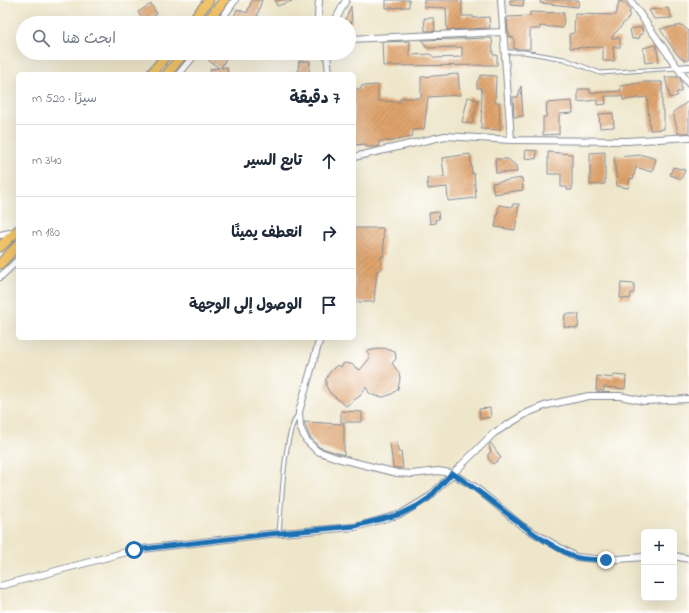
<!DOCTYPE html>
<html lang="ar">
<head>
<meta charset="utf-8">
<style>
  :root { --surface:#fff; --page:#f2f2f3; --text:#1f2937; --muted:#747a83; --line:#e0e1e3 }
  body { margin:0; font-family:"Indie Flower","Playpen Sans Arabic",sans-serif; background:var(--page); color:var(--text); direction:rtl }
  .controls { position:absolute; right:12px; bottom:12px; display:grid; overflow:hidden; border-radius:6px; box-shadow:0 4px 16px #0002 }
  .controls button { width:36px; height:36px; display:grid; place-items:center; padding:0; border:0; border-bottom:1px solid var(--line); background:var(--surface); color:var(--text); font:20px sans-serif }
  .stop { position:absolute; width:12px; height:12px; margin:-9px; border:3px solid #1f6fb2; border-radius:50%; background:#fff }
  .stop.end { background:#1f6fb2; border-color:#fff; box-shadow:0 1px 4px #0008 }
  .list { margin:0; padding:0; list-style:none }
  h2 { display:flex; justify-content:space-between; align-items:center; height:52px; margin:0; padding:0 16px; font-size:17px }
  h2 small { font-size:13px; font-weight:400; color:var(--muted) }
  .list li { display:grid; grid-template-columns:26px 1fr auto; gap:12px; align-items:center; box-sizing:border-box; height:72px; padding:0 16px; border-top:1px solid var(--line) }
  .list b { display:block; font-size:15px; white-space:nowrap }
  .list em { font-size:13px; font-style:normal; color:var(--muted) }
  .icon { flex:none; width:22px; height:22px; fill:none; stroke:currentColor; stroke-width:2; stroke-linecap:round; stroke-linejoin:round }
  .map { position:relative; flex:none; width:689px; height:613px; overflow:hidden; direction:ltr }
  .search { position:absolute; background:var(--surface); box-shadow:0 4px 16px #0002; left:16px; top:16px; width:340px; height:44px; display:flex; align-items:center; gap:10px; box-sizing:border-box; padding:0 14px; border-radius:22px; color:var(--muted); font-size:15px }
  .panel { position:absolute; background:var(--surface); box-shadow:0 4px 16px #0002; left:16px; top:72px; width:340px; height:268px; border-radius:6px; direction:rtl }
  .map>svg:first-child { display:block }
</style>
</head>
<body>
<div class="map">
<svg width="689" height="613" viewBox="0 0 689 613">
  <defs>
    <pattern id="building-hatch" width="6" height="6" patternUnits="userSpaceOnUse"><rect width="6" height="6" fill="#e0a46d"/><path d="M-1 1l2-2M0 6l6-6M5 7l2-2" fill="none" stroke="#b5865d"/></pattern>
  </defs>
  <rect width="100%" height="100%" fill="#fff"/>
  <filter id="ink" filterUnits="userSpaceOnUse"><feTurbulence type="fractalNoise" baseFrequency=".025" numOctaves="2"/><feDisplacementMap in="SourceGraphic" scale="8" xChannelSelector="R" yChannelSelector="G"/><feConvolveMatrix kernelMatrix="1 2 1 2 8 2 1 2 1" color-interpolation-filters="sRGB"/></filter>
  <filter id="wash" filterUnits="userSpaceOnUse"><feTurbulence type="fractalNoise" baseFrequency=".012" numOctaves="4" result="noise"/><feDisplacementMap in="SourceGraphic" scale="16" xChannelSelector="R" yChannelSelector="G"/><feGaussianBlur stdDeviation="0.9" result="paint"/><feColorMatrix in="noise" values="0 0 0 0 0 0 0 0 0 0 0 0 0 0 0 0 0 1.4 0 .05"/><feComposite in="paint" operator="in"/></filter>
  <g filter="url(#wash)">
    <rect width="100%" height="100%" fill="#eee6ca"/>
    <g id="blocks">
      <path fill="url(#building-hatch)" d="M252,0H262L257,16L260,17L247,23H232L237,9L247,13Z
        M275,0H292V1L277,6Z
        M386,0H409V7L386,8Z
        M424,0H462V16H473V18L489,17L490,28L447,30L446,8L424,7Z
        M510,0H524L523,6L510,5Z
        M541,0H579L578,7L540,3Z
        M619,1L625,3L630,10L629,17L611,38H620V47H613L614,61H603V47L570,48L569,34L574,33L575,14L616,15Z
        M151,4L157,14L144,22L138,12Z
        M351,6L352,23H344Z
        M668,8L672,18L654,19L649,10Z
        M530,12L564,13L563,28L540,26V29H530V49H514V38L510,37L508,31L507,17L530,16Z
        M424,18H434L435,31H425Z
        M682,25L689,31V60H684L676,53L660,29Z
        M642,27L643,34L639,35L640,38L632,39L630,29Z
        M492,38L493,55H497V65L383,66L382,42L410,41L409,55L430,54L435,58L462,57V47L427,48L422,40Z
        M656,45L659,61L645,63L643,48Z
        M206,53H229L221,68L227,67L228,74H211L210,69L219,68L209,61L210,57Z
        M299,61H310L309,74H298Z
        M458,74L460,95L428,97L424,129L413,130L412,137L392,141H379V147H366V144L354,145V89H361V86L378,85V101L400,102V98H421V77Z
        M481,75L496,76L495,102H499L500,130L481,129L482,92L481,88H477V82Z
        M665,77H679L681,80V92H677V96L670,98Z
        M645,82H662V110H664V129L650,130L647,97L623,100L622,96H605L606,104L597,105V100L578,102V89H590V93L621,91L620,86Z
        M521,86L523,116L514,117L513,97H518Z
        M468,97L478,100L472,124L462,122Z
        M572,101L573,113L559,114V134L543,135V117H546L547,103Z
        M689,101V133H678L673,112Z
        M613,113L614,127L600,128L599,114Z
        M526,150L537,151L536,159L525,158Z
        M548,152L572,154V190H567V187H561V174H548Z
        M605,152V184L590,185V153Z
        M470,154L472,174L474,173L476,198L448,201L447,187L428,189L427,178L444,177V175L442,158Z
        M643,155L656,159L652,172L636,167L633,179L630,178L628,188L617,186L614,157Z
        M495,159H508L516,166L517,172L496,173Z
        M673,167L685,170L681,179L670,175Z
        M522,178L523,190L494,194L492,183Z
        M513,204H519L515,230L495,227L499,205L512,207Z
        M438,212L439,219L435,220L436,223L430,224L429,213Z
        M354,228H383L384,256H381V270H377L374,302H354Z
        M621,283L634,284V293H631L630,299L620,298Z
        M565,314H579L578,328L564,327Z
        M384,348L395,352L396,359L392,363L399,373L400,378L398,389L392,394L384,397L375,396L369,393L366,387L360,396L346,406L330,393L326,386V379L330,372L337,365L341,367L344,363L351,364L360,370L370,358L367,351Z
        M613,375L626,376L625,389L604,387V391H596L597,376L613,378Z
        M490,408L491,417L480,419L479,409Z
        M341,411L362,412V422H341Z
        M304,422L344,424V455L319,447L310,437Z
        M397,442L398,452H401L403,468H397L393,467L390,443Z
        M491,443L501,458L493,464L488,458V454L491,452L489,445Z"/>
    </g>
  </g>
  <g filter="url(#ink)">
    <use href="#blocks" fill-opacity="0" stroke="#848a94" stroke-width="1"/>
    <g fill="none" stroke-linecap="round" stroke-linejoin="round">
      <g stroke="#848a94" stroke-width="5">
        <path id="service" d="M505,52H524L564,59L600,73L677,68
          M279,533C282,504 283,436 298,414"/>
      </g>
      <g stroke="#848a94" stroke-width="8">
        <path id="minor" d="M319,0L318,16L320,23
          M501,0L511,140
          M630,0L689,84
          M219,23L235,0
          M334,23L346,0
          M349,39L503,32
          M327,53L329,74
          M678,68L689,67
          M179,74L196,53
          M354,157L445,136L511,140L627,141L689,137
          M0,235L15,232
          M0,277L18,260
          M320,338L299,412L300,427L306,440L317,451L337,458L397,473L412,474L438,471L451,473L475,487L522,526L576,557L606,560L644,557
          M674,556L689,559
          M0,586L134,550L269,534L355,527L401,514L429,497L494,433L527,413L547,405L589,396H620L644,401L689,399"/>
      </g>
      <g stroke="#848a94" stroke-width="11">
        <path id="primary" d="M191,23L209,0
          M206,23L224,0
          M151,74L168,53
          M167,74L184,53
          M0,247L18,230
          M0,264L18,245"/>
      </g>
      <use href="#service" stroke="#fff" stroke-width="3"/>
      <use href="#minor" stroke="#fff" stroke-width="6"/>
      <use href="#primary" stroke="#f1c369" stroke-width="9"/>
    </g>
  </g>
  <g fill="none" stroke-linecap="round" stroke-linejoin="round" filter="url(#ink)">
    <path stroke="#1f6fb2" stroke-width="5" d="M134,550L269,534L355,526L401,514L417,506L429,498L452,473C494,499 529,537 575,557C584,560 596,559 606,560"/>
  </g>
</svg>
<div class="controls">
<button>+</button>
<button>−</button>
</div>
<div class="stop" style="left:134px;top:550px"></div>
<div class="stop end" style="left:606px;top:560px"></div>
<div class="search"><svg class="icon" aria-label="search" viewBox="0 0 24 24"><circle cx="10" cy="10" r="6"/><path d="M15 15l6 6"/></svg>ابحث هنا</div>
<section class="panel">
<h2>7 دقيقة<small>سيرًا · 520 m</small></h2>
<ul class="list">
<li><svg class="icon" aria-label="ahead" viewBox="0 0 24 24"><path d="M12 20V5M6 11l6-6 6 6"/></svg><div><b>تابع السير</b></div><em>340 m</em></li>
<li><svg class="icon" aria-label="right" viewBox="0 0 24 24"><path d="M7 20v-9h11M14 6l5 5-5 5"/></svg><div><b>انعطف يمينًا</b></div><em>180 m</em></li>
<li><svg class="icon" aria-label="arrive" viewBox="0 0 24 24"><path d="M6 21V4h12l-3 4 3 4H6"/></svg><div><b>الوصول إلى الوجهة</b></div></li>
</ul>
</section>
</div>
</body>
</html>
